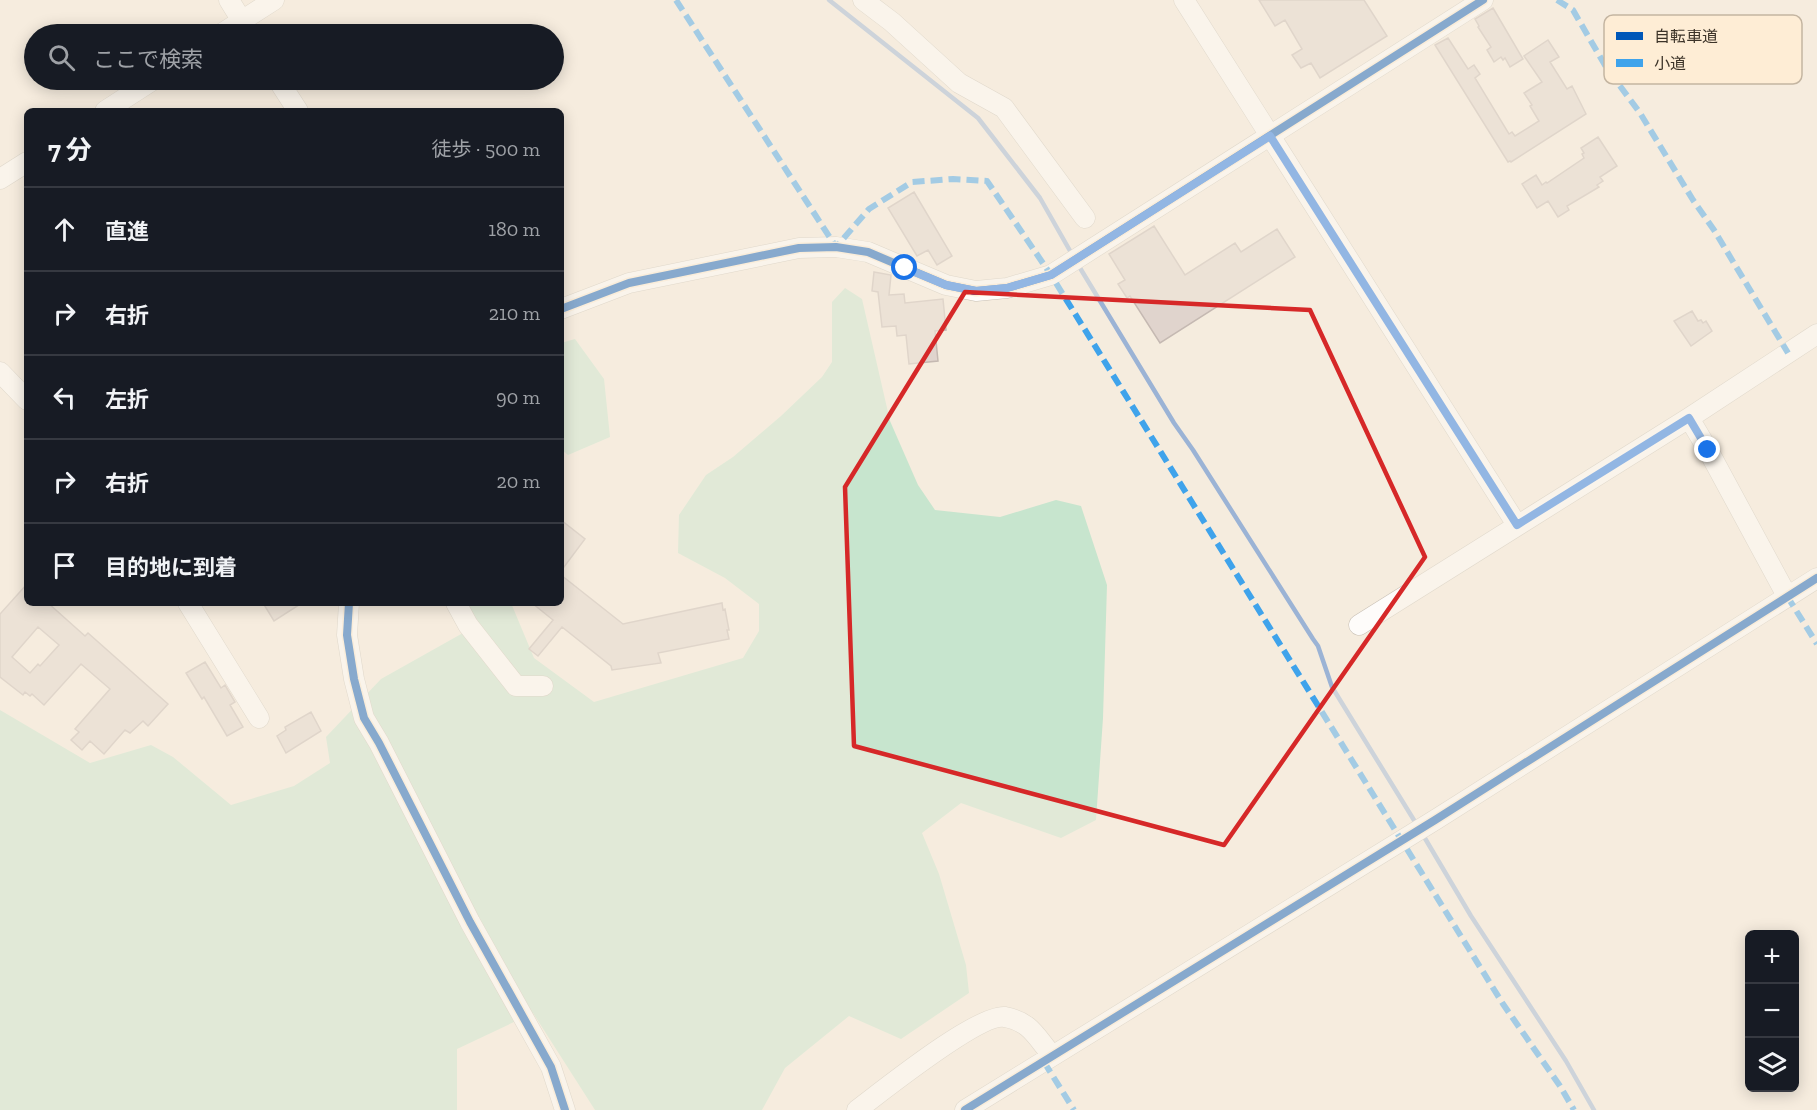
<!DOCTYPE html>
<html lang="ja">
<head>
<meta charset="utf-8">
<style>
  :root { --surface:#171b24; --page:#20242c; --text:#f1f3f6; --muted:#9ea1a6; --line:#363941 }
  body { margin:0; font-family:"Zilla Slab","Noto Sans JP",serif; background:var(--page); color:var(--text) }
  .controls { position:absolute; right:18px; bottom:18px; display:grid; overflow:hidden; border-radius:9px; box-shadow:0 3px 15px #0003 }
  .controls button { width:54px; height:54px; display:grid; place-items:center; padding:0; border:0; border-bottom:2px solid var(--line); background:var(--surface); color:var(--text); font:30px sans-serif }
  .stop { position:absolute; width:18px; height:18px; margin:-14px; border:4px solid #1a73e8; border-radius:50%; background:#fff }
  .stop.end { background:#1a73e8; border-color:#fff; box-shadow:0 2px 6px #0008 }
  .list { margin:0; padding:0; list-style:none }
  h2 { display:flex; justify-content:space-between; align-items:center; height:78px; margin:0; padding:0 24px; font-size:26px }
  h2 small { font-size:20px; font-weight:400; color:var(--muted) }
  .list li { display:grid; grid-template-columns:39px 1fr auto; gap:18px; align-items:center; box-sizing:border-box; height:84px; padding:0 24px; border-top:2px solid var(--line) }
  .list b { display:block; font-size:22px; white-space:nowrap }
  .list em { font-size:20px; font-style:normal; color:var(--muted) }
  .icon { flex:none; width:33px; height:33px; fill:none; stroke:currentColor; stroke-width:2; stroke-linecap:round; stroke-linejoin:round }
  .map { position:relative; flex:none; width:1817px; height:1110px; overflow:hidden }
  .search { position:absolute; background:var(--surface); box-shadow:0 3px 15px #0003; left:24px; top:24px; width:540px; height:66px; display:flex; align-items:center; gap:15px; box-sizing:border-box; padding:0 21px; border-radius:33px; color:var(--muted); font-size:22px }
  .panel { position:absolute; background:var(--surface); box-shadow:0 3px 15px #0003; left:24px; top:108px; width:540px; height:498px; border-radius:9px }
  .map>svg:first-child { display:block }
</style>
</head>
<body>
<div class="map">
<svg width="1817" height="1110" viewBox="0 0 1817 1110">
  <rect width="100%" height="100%" fill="#f5ecde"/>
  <path fill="#c7e5ce" d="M845,288L862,299L890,421L918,485L935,510L1000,517L1056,500L1081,506L1107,585L1103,718L1096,820L1061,838L961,803L922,833L939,874L966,965L969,993L901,1039L849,1016L785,1068L762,1110H595L533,1013L457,1049V1110H0V710L90,763L151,745L173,757L231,805L294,786L330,763L326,737L381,679L479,624L467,603H511L534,658L594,702L743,658L759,631V604L725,578L678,553L679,515L706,475L733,457L781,416L822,377L832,362V302Z
    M575,339L604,379L610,437L568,455L561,449V343Z"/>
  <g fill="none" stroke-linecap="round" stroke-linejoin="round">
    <path stroke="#9bb3d5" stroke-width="4.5" d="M829,0L978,118L1040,198L1073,256
      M1077,263L1174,423L1193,450L1313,639L1318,646L1332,687L1417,825
      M1423,835L1471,916L1566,1061L1594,1110"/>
  </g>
  <path fill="#e0d4cd" stroke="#c5b9b2" stroke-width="1.5" fill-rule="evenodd" d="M1259,0H1364L1387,36L1320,78L1311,63L1301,68L1292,55L1302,49L1285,20L1275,26Z
    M1493,8L1523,59L1510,67L1505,58L1503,60L1501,57L1494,62L1487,50L1491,47L1478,27L1479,26L1475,19Z
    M1448,38L1468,69L1474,65L1480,74L1475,78L1509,134L1512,132L1515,136L1539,121L1530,106L1532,105L1524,93L1542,82L1524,56L1548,40L1559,57L1550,62L1567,89L1572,86L1586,114L1511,162L1510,161L1508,162L1435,45Z
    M1598,137L1617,166L1600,177L1603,181L1597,185L1599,187L1567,206L1569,210L1558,217L1548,201L1537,208L1522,184L1536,175L1542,185L1546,182L1547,183L1584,158L1582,154L1584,153L1581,148Z
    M914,192L952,256L937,265L928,250L917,256L888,208Z
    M1154,226L1185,275L1235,243L1241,252L1277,229L1295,257L1160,343L1130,296L1127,298L1118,284L1125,280L1109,254Z
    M874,272L891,275L889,295L904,294L905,303L943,299L946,330L935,331L938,361L909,364L906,335L897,336L896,326L882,327L878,292L872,291Z
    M1692,311L1698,321L1701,320L1703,323L1706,321L1712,331L1691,346L1674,321Z
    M561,520L585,539L561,571Z
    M561,575L623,624L722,603L723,610L725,609L729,630H727L729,639L658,653L661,663L612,670L611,666L562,627L538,656L529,649L553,620L532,603H561Z
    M27,584V603H48L85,636L88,633L168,704L148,726L143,721L130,733L125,730L104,754L90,741L82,750L71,740L79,732L75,729L110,689L81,664L44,705L32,694L30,696L25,692L23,695L0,677V614ZM38,627L59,645L40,666L38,664L30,673L12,657Z
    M263,603H302L274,621Z
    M205,662L221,688L225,685L235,702L230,705L243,727L227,736L204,697L202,699L186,673Z
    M311,712L321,731L286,753L277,736L286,730L285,727Z"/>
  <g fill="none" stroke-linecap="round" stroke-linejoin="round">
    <g stroke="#c7bfb4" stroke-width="21">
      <path id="minor" d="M229,0L250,34
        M863,0L892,22L959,83L1004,108L1085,218
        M1184,0L1517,525
        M221,34L274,0
        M278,80L298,111
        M105,111L153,80
        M0,179L27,162
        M561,309L629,283L799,248L836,247L868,252L946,285L976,291L1007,288L1051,275L1483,0
        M0,372L27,400
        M1689,418L1708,450L1787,596
        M188,603L259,718
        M349,603L347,635L354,679L364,718L379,743L470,922L551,1067L565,1110
        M456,603L468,625L516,686H543
        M1359,625L1689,418L1817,334
        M857,1110C881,1092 979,1013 1005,1017C1030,1022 1035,1035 1050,1053L1044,1062
        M965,1110L1435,820L1817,578"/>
    </g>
    <use href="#minor" stroke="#fefcfa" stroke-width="20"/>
    <path stroke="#3fa3eb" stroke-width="6" stroke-dasharray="12 6" stroke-linecap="butt" d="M676,0L836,247L869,209L912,182L953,179L987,181L1051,275L1503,1004L1560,1086L1574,1110
      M1557,0L1573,10L1606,67L1640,113L1693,200L1714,230L1788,353
      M1787,596L1817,644
      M1044,1062L1074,1110"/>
    <g stroke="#feedd5" stroke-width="11">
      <path id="cycleway" d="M561,309L629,283L799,248L836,247L868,252L946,285L976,291L1007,288L1051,275L1483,0
        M349,603L347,635L354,679L364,718L379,743L470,922L551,1067L565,1110
        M965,1110L1435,820L1817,578"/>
    </g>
    <use href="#cycleway" stroke="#0057b8" stroke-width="8"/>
  </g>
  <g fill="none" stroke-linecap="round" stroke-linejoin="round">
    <path stroke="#1a73e8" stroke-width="8" d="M905,268L946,285L976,291L1007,288L1051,275L1270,136L1517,525L1689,418L1708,450"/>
  </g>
  <path d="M0 0H1817V1110H0ZM965,292L1310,310L1425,557L1224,845L854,746L845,487Z" fill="#f5ecde" fill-opacity=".55" fill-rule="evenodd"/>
  <path fill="none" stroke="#d62828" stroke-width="4.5" stroke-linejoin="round" d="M965,292L1310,310L1425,557L1224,845L854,746L845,487Z"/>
  <rect x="1604" y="15" width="198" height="69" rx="9" fill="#feedd5" stroke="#c4b5a1" stroke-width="1.5"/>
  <rect x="1616" y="32" width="27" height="8" fill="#0057b8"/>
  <rect x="1616" y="59" width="27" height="8" fill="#3fa3eb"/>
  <g font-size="16" fill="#3c3328">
    <text x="1654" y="42">自転車道</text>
    <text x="1654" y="69">小道</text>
  </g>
</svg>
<div class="controls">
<button>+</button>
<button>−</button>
<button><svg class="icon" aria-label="layers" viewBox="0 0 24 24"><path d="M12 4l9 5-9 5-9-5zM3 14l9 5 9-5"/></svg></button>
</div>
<div class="stop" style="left:905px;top:268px"></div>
<div class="stop end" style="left:1708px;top:450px"></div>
<div class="search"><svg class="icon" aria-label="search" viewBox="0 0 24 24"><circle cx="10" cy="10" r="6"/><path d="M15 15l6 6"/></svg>ここで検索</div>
<section class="panel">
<h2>7 分<small>徒歩 · 500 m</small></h2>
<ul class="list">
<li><svg class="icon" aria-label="ahead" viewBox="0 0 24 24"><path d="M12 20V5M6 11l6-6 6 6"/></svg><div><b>直進</b></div><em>180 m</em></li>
<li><svg class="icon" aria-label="right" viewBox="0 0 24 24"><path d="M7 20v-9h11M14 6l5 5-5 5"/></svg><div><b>右折</b></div><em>210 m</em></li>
<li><svg class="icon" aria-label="left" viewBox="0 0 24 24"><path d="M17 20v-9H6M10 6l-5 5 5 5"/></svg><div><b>左折</b></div><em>90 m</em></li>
<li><svg class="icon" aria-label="right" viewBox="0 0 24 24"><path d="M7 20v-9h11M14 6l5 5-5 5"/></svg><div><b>右折</b></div><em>20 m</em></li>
<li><svg class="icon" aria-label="arrive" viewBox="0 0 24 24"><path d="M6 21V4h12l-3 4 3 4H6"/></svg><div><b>目的地に到着</b></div></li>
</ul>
</section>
</div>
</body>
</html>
